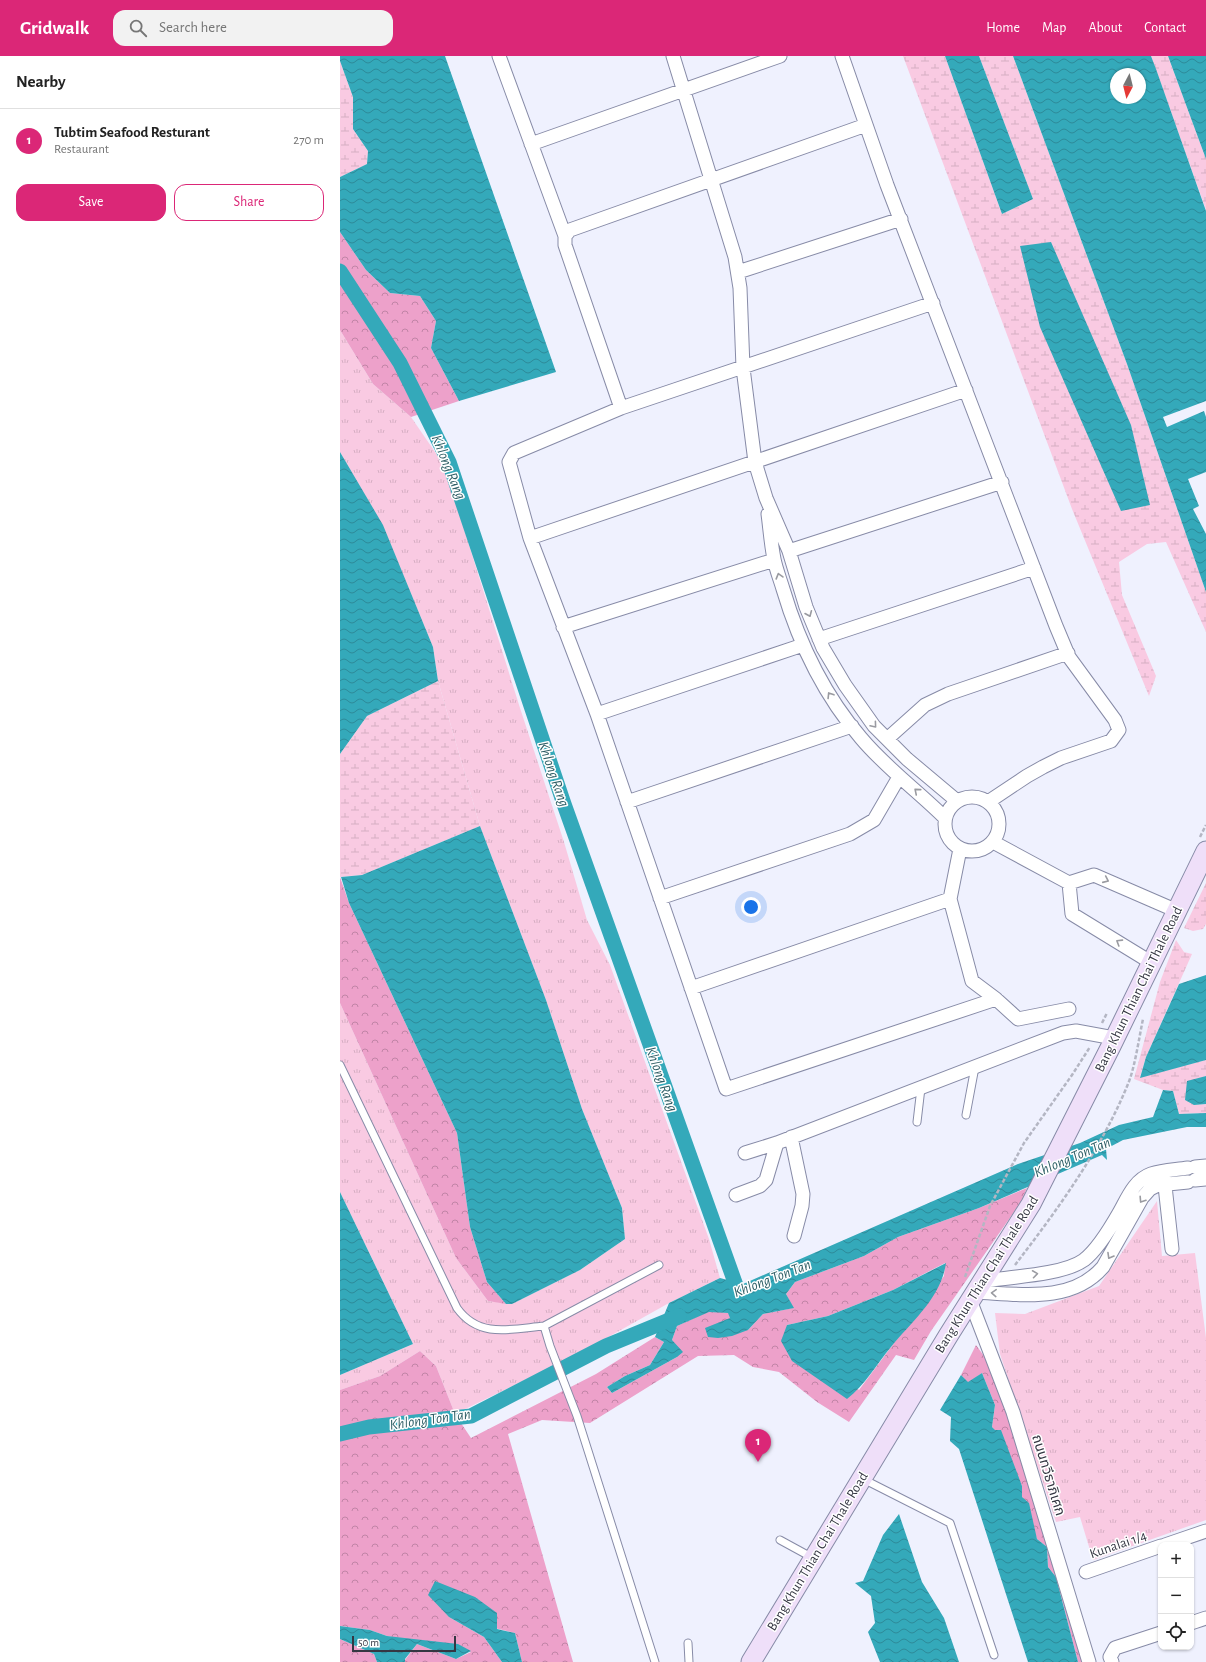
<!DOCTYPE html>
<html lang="en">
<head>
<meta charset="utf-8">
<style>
  :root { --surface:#fff; --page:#f2f2f2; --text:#222; --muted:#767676; --line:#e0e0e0; --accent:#db2777 }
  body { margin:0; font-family:"Alegreya Sans","Noto Sans Thai",sans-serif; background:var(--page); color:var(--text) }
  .controls { position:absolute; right:12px; bottom:12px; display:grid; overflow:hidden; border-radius:8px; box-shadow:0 1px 3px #0004 }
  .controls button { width:36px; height:36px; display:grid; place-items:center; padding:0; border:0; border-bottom:1px solid var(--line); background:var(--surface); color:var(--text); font:20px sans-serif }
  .compass { position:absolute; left:770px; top:12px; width:36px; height:36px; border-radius:50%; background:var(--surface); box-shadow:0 1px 3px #0004; rotate:187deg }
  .scale { position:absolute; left:12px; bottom:10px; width:104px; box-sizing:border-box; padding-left:4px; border:2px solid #353743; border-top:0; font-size:11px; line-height:14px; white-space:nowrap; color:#353743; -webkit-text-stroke:3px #fff; paint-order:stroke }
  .you { position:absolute; left:411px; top:851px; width:14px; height:14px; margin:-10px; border:3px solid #fff; border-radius:50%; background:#1a73e8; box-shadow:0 0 0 6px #1a73e833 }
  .badge { display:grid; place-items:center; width:26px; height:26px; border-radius:50%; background:var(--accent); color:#fff; font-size:13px; font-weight:700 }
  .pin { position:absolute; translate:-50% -33px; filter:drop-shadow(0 1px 2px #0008) }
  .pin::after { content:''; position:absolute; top:21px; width:14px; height:12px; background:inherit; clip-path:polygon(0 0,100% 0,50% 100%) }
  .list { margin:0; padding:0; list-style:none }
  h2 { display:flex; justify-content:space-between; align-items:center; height:52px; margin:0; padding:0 16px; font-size:17px }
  h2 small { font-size:13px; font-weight:400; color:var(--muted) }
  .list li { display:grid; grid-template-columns:26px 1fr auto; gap:12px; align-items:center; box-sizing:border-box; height:64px; padding:0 16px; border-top:1px solid var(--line) }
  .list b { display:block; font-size:15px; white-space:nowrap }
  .list p { margin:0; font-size:13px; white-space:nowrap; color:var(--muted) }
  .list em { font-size:13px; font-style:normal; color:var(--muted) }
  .actions { display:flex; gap:8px; padding:12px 16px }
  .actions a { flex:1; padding:9px 0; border:1px solid var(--accent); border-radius:12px; text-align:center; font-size:14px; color:var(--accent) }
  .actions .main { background:var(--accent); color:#fff }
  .icon { flex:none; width:22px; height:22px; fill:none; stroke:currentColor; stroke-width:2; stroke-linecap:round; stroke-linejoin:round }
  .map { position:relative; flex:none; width:866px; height:1606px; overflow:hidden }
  header { display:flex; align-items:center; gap:24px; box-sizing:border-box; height:56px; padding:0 20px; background:var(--accent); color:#fff }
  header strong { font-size:19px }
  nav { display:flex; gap:22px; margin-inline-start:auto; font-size:14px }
  .search { width:280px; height:36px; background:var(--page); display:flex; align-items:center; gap:10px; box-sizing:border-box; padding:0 14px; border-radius:12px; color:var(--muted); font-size:15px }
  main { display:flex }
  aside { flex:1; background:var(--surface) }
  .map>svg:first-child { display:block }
</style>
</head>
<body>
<header>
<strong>Gridwalk</strong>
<div class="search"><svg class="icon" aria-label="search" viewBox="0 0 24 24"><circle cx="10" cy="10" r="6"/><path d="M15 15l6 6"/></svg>Search here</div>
<nav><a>Home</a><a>Map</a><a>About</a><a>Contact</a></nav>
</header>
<main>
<aside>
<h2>Nearby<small></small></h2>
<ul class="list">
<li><span class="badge">1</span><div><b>Tubtim Seafood Resturant</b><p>Restaurant</p></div><em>270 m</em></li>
</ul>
<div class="actions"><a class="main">Save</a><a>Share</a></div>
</aside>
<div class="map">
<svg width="866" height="1606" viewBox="0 0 866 1606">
  <defs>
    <pattern id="grass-tufts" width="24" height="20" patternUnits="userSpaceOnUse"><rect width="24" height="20" fill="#f9cae2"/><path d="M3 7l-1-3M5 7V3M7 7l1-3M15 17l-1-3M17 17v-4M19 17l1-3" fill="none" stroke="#d6aec3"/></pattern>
    <pattern id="forest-crowns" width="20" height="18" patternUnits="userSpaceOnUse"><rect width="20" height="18" fill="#eda1ca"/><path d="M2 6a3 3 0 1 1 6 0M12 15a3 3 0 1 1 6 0" fill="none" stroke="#c184a6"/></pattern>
    <pattern id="wetland-marsh" width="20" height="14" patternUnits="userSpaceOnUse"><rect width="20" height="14" fill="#f9cae2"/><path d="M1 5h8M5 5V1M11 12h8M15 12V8" fill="none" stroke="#d6aec3"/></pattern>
    <pattern id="water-waves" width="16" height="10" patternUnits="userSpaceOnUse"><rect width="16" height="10" fill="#34a9ba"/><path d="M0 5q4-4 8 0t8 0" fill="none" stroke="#2d8a99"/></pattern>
  </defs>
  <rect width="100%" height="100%" fill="#eff1fe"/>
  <path fill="url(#grass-tufts)" d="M0,274L33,328L71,361L104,409L180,652L224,786L247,864L270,909L369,1183L380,1222L329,1247L238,1298L115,1358L96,1310L80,1295L40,1320L0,1334V1319L73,1288L0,1136V947L116,1202L148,1245L172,1248L240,1214L285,1183L282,1152L242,1053L206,944L140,770L98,625L93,591L43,470L0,396Z
    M817,1145L822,1200L855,1197L866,1282V1464L753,1504L740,1461L716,1466L660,1298L655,1257L685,1258L759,1230Z"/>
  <path fill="url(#forest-crowns)" fill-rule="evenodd" d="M0,176L26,214L50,237L80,240L96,265L91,292L119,345L71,361L33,328L0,274Z
    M0,821L9,847L117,1077L130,1171L147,1226L166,1248L148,1245L116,1202L0,947Z
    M687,1132L681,1146L591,1275L574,1304L556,1299L509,1366L477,1346L439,1316L413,1311L394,1299L358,1300L250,1367L202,1364L168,1378L233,1606H182L175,1577L109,1561L144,1581L162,1606H65V1604L77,1588L116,1603L131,1596L47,1580L30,1574L0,1570V1334L40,1320L80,1295L96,1310L115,1358L131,1382L256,1318L315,1281L324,1286L310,1309L285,1320L267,1331L272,1337L337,1301L332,1284L337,1270L369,1255L389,1257L391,1262L379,1267L408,1274L423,1258L453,1252L446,1238L455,1226L524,1200L558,1181L639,1152ZM605,1207L604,1220L519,1334L447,1269L488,1260L553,1234Z
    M636,1289L652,1311L748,1606H738L716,1521L708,1511L707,1491L697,1483L682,1441V1430L655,1375L652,1371L655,1349L642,1317L628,1327L621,1319Z
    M0,1583L34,1598L37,1606H0Z"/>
  <path fill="url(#wetland-marsh)" d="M563,0H605L662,158L693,143L639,0H673L787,308L866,536V576L826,486L807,488L779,506L782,539L816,620L809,640L732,453Z
    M811,0H828L866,103V154Z
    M0,5L13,41V73L28,95L27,108L0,121Z
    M98,625L140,770L22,819L0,821V698L27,660Z
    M866,827V868L863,873L853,875L844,872Z
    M836,884L844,896L852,898L806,1001L800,1021L866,1004V1020L847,1026L854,1049L866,1048V1057L839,1058L833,1035L823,1034L794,1023L820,926Z"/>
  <path fill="url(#water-waves)" fill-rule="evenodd" d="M0,0H105L216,316L119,345L91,292L96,265L80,240L50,237L26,214L0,176V121L27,108L28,95L13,73V41L0,5Z
    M605,0H639L693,143L662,158Z
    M673,0H811L816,13L866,155V345L823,361L827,371L864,355L866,361V416L848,423L859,450L853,453L866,478V536L787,308ZM776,18H800V42H776Z
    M828,0H866V103Z
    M711,186L791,369L810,449L781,455L700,271L680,190Z
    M0,396L43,469L93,591L98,625L27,660L0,698Z
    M140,770L206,944L242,1053L282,1152L285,1183L240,1214L172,1248H166L147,1226L130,1171L117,1077L9,847L1,821L22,819Z
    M866,919V1004L800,1022L806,1001L839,928Z
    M866,1020V1048L854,1049L845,1044L847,1025Z
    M823,1034L833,1035L839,1058L866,1057V1071H847L783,1084L766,1093L767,1104L762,1099L639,1152L558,1181L524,1200L455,1226L446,1238L454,1252L423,1258L408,1274L392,1280L378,1282L368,1281L365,1272L390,1262L388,1257L369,1256L337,1270L332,1284L343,1296L337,1301L272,1337L267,1331L285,1320L310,1309L324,1286L315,1281L329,1247L380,1222L403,1228L678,1108L740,1087L779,1069L813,1061Z
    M0,1136L73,1288L0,1319Z
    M606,1207C601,1242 572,1265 551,1291C536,1309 525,1329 507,1343L452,1305L441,1285L447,1269L488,1260L553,1234Z
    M642,1317L655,1349L652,1371L655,1374H661L682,1430V1441L689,1447L697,1483L707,1491L708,1511L716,1521L738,1606H688L619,1393L610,1385L611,1361L600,1354L621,1319L628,1326Z
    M559,1458L582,1526L604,1562L619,1606H540L528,1576L535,1567L531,1540L515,1527L523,1525L543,1479Z
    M95,1525L135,1541L157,1557V1573L175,1577L182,1606H162L144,1581L109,1561L88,1539Z
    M0,1570L30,1574L47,1580L118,1588L131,1595L116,1603L77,1588L65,1603V1606H37L34,1598L0,1583Z"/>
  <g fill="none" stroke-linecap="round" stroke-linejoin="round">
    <path stroke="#34a9ba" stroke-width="15" d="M0,215L60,307L109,406L224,748L398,1235
      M0,1378L29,1371L131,1360L266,1290L339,1260"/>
    <g stroke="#878ba7" stroke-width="9">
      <path id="service" d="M0,1009L117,1252C139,1283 172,1273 204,1270L210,1290L237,1360L315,1606
        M626,1059L635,1011
        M577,1066L581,1032
        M204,1270L319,1209
        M523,1423L610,1467L654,1599
        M440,1484L473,1502
        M348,1587L349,1606"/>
    </g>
    <g stroke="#878ba7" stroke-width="15">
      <path id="minor" d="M159,0L225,180
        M333,0L395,201L400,232L403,312L415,406L426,442L449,495L466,551L483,592L505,629L534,670L567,703L617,745
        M502,0L547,129L716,570L729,601L775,664L779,674L771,685L721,702L703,711L687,720L648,746
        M191,88L440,0
        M398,216L561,163
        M281,352L225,189V180L230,174L526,69
        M428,458C430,473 431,488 434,503C436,513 440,523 443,533C459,587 484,639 521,682C546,712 578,735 605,762
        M190,482L626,334
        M449,495L662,426
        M223,571L434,504
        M479,583L694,512
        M463,589L257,658L190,482L169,406L174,397L281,352L593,247
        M257,658L386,1033L656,943
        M547,683L585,649L608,638L728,597
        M605 768a27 27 0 1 1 54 0a27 27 0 1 1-54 0Z
        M287,746L512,670
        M653,786L729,827L754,819L837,855
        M620,793L610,843L632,925L656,943L678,963L729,953
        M729,827L732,858L812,907
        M320,842L510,778L534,764L559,721
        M351,932L610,843
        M451,1081L463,1138L462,1150L454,1180
        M405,1097L437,1087L723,977L736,975L774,982
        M855,1111L866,1110
        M824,1121L832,1193
        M855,1124L866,1123
        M396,1139L420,1130L426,1124L437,1087
        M643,1225C670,1221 723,1219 744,1204C757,1194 771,1171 779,1157C787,1143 794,1124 811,1118C823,1114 835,1114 848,1112
        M635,1236C679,1238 731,1248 763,1211L802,1142L810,1133L818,1129L848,1126
        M630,1244L673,1356L749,1606
        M825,1489L866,1475
        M746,1516L821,1490
        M851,1567L866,1562
        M772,1606L770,1601L775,1592L821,1577"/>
    </g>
    <g stroke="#878ba7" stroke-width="21">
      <path id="secondary" d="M411,1606L608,1280L691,1148L771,990L866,795"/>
    </g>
    <path stroke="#b4b6c3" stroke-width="2.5" stroke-dasharray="4 2" stroke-linecap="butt" d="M860,781L866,769
      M762,967L767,957
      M675,1209C718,1153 761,1094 788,1028C795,1011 799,982 803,963
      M625,1221L650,1150L684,1087L732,1019L750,991"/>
    <use href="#service" stroke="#fff" stroke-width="7"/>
    <use href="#minor" stroke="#fff" stroke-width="13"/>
    <use href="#secondary" stroke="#efdff9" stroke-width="19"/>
  </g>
  <defs><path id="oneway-chevron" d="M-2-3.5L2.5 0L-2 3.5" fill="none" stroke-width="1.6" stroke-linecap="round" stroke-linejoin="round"/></defs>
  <g stroke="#9a9ba1">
    <use href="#oneway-chevron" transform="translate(439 520) rotate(-106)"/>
    <use href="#oneway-chevron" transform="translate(469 558) rotate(67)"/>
    <use href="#oneway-chevron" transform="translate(490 639) rotate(-122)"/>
    <use href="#oneway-chevron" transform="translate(534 669) rotate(50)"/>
    <use href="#oneway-chevron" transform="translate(577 735) rotate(-140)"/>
    <use href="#oneway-chevron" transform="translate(766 824) rotate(24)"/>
    <use href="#oneway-chevron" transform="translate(779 886) rotate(-148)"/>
    <use href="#oneway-chevron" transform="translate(802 1144) rotate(123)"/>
    <use href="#oneway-chevron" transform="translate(770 1200) rotate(120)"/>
    <use href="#oneway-chevron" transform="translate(695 1218) rotate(-8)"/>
    <use href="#oneway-chevron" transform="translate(654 1237) rotate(-177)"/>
  </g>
  <g text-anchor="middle" stroke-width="3" stroke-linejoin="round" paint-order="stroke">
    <g font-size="14" fill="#353743" stroke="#fff">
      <text transform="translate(798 933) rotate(-64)" y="5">Bang Khun Thian Chai Thale Road</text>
      <text transform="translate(646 1218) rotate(-58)" y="5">Bang Khun Thian Chai Thale Road</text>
      <text transform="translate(709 1419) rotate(73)" y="5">ถนนทวีธาภิเศก</text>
      <text transform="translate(778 1488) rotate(-19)" y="5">Kunalai 1/4</text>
      <text transform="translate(477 1495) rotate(-59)" y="5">Bang Khun Thian Chai Thale Road</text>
    </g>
    <g font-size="15" font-style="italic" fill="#2f5f66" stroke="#fff">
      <text transform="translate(109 411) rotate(68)" y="5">Khlong Rang</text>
      <text transform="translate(214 718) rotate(71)" y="5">Khlong Rang</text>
      <text transform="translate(322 1023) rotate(70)" y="5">Khlong Rang</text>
      <text transform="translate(732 1101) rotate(-23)" y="5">Khlong Ton Tan</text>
      <text transform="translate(432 1222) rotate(-21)" y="5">Khlong Ton Tan</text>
      <text transform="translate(90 1363) rotate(-8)" y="5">Khlong Ton Tan</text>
    </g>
  </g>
</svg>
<div class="controls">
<button>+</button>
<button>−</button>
<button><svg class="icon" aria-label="locate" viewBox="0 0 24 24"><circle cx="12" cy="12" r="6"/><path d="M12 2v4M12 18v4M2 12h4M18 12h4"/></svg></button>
</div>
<svg class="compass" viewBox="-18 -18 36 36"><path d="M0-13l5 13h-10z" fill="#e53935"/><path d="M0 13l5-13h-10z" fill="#767676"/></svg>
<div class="scale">50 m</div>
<div class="you"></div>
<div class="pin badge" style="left:418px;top:1406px">1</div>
</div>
</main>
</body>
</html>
